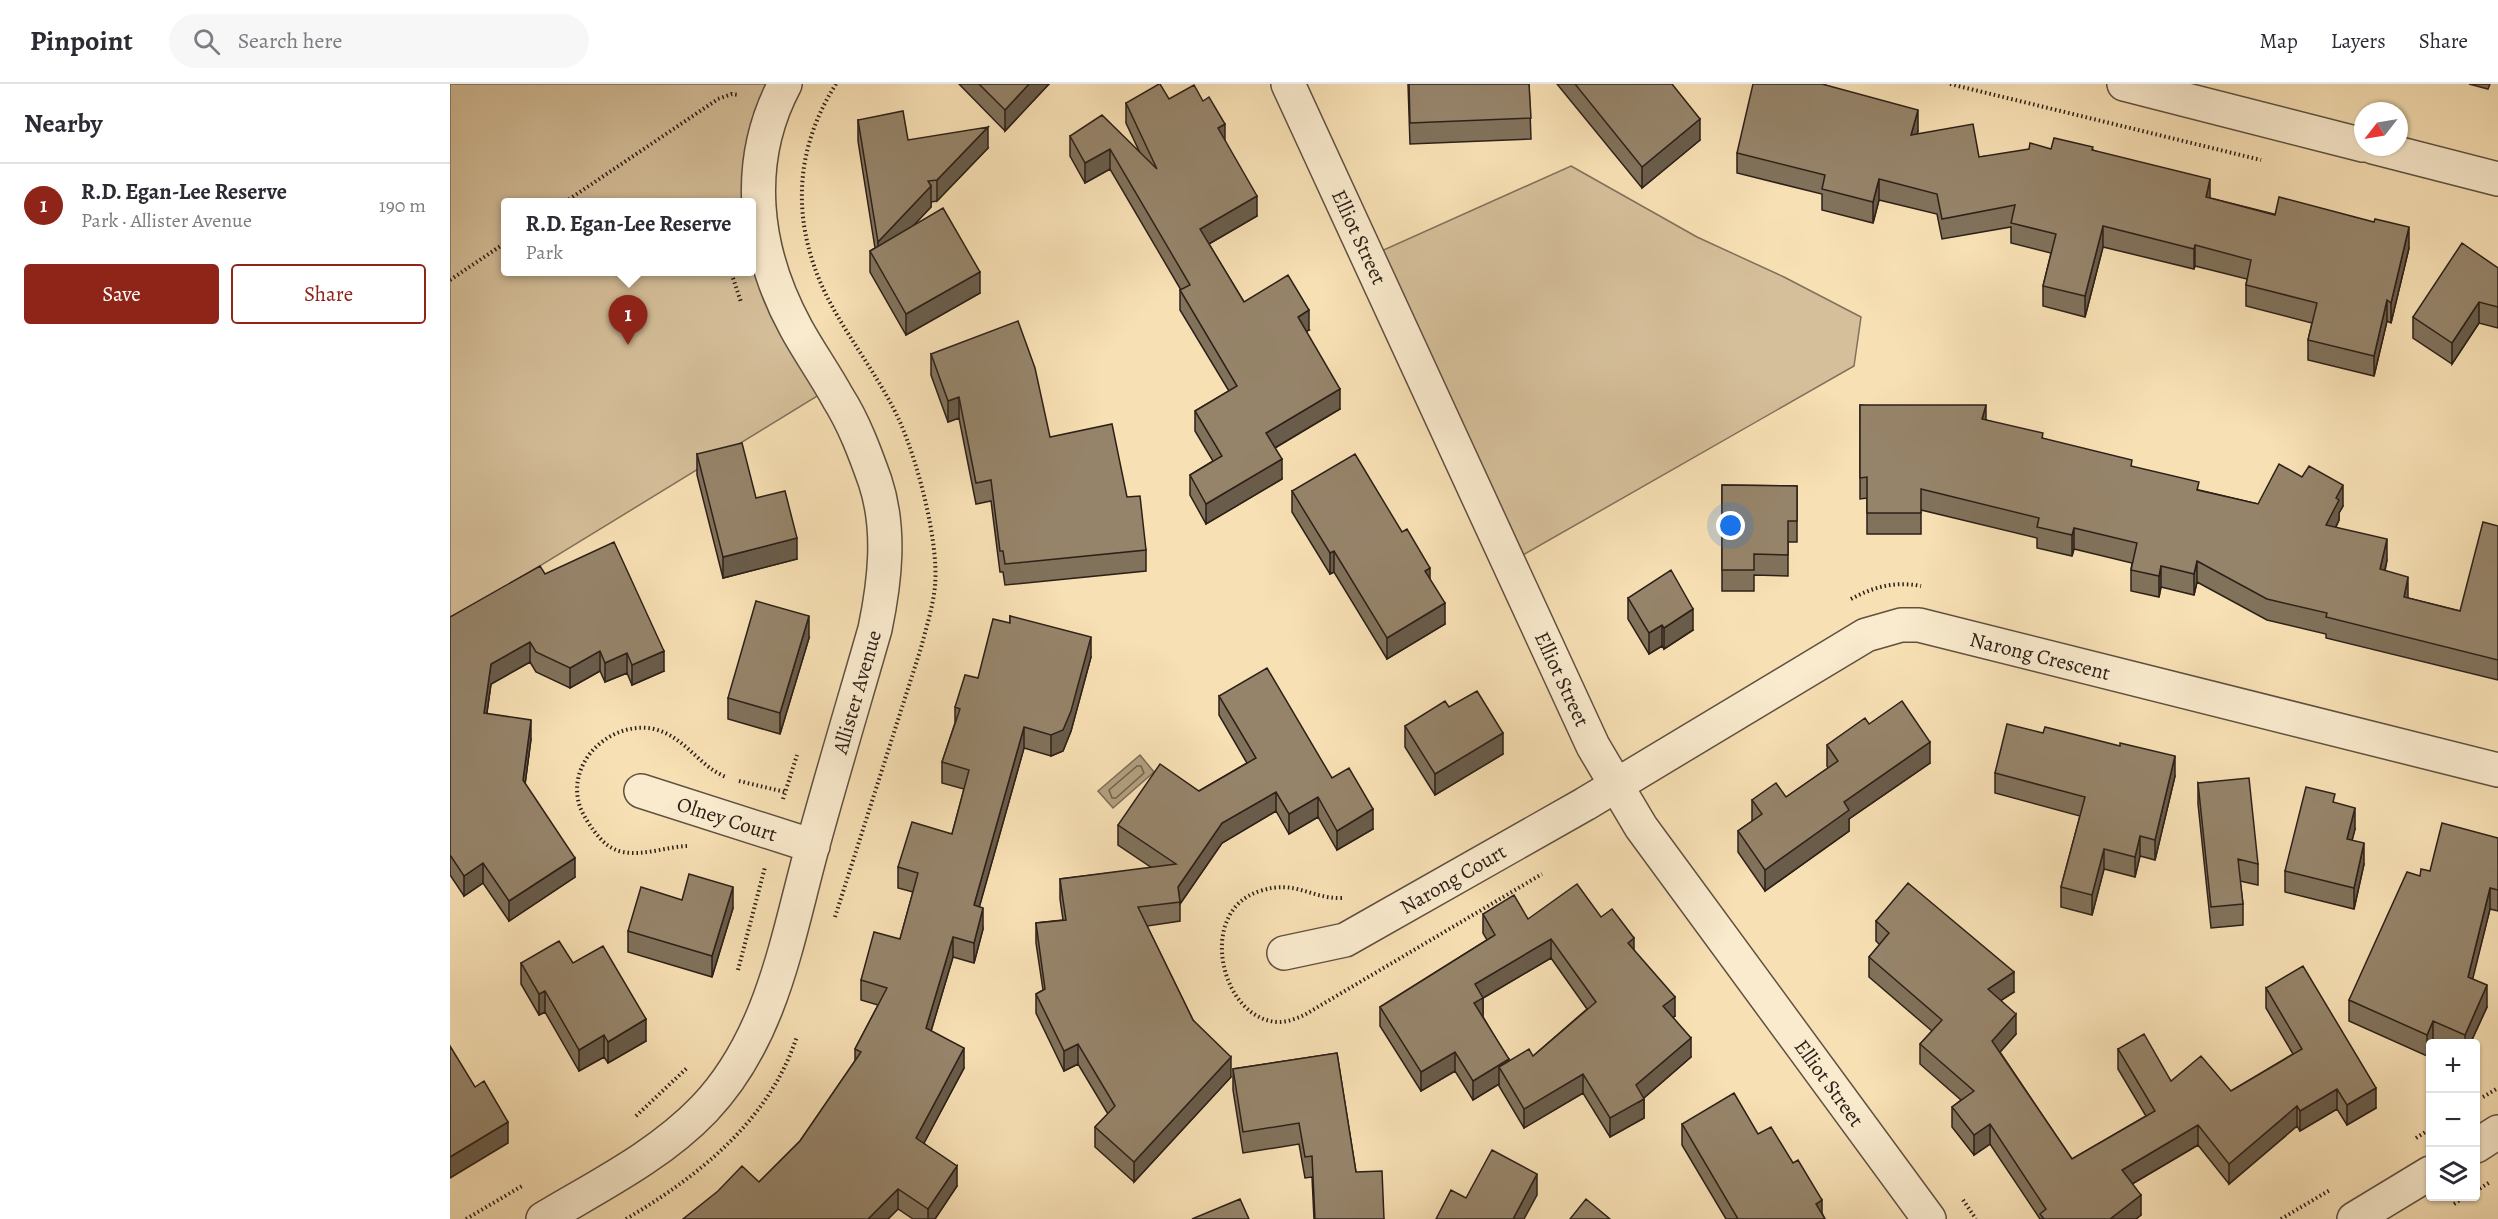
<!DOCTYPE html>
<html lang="en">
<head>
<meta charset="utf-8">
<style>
  :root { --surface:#fff; --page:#f7f7f7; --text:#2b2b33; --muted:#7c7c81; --line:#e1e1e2; --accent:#8f2418 }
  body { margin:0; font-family:Alegreya,serif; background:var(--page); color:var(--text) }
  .controls { position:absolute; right:18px; bottom:18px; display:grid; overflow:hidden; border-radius:6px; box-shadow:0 2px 4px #0004 }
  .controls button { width:54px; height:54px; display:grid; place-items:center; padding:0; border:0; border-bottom:2px solid var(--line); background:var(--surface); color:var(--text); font:30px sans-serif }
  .compass { position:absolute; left:1904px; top:18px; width:54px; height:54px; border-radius:50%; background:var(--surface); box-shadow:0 2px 4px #0004; rotate:239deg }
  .you { position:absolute; left:1281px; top:442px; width:21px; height:21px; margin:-15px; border:4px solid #fff; border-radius:50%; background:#1a73e8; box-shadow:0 0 0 9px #1a73e833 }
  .badge { display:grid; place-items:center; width:39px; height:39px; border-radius:50%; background:var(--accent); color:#fff; font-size:20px; font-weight:700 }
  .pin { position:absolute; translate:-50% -50px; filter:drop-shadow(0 2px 3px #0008) }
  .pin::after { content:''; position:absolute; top:32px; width:21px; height:18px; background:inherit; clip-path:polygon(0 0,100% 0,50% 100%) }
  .popup { position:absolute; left:51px; top:114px; width:255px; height:78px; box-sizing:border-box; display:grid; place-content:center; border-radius:6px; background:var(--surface); filter:drop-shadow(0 2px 4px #0005); font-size:20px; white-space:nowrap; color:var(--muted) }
  .popup b { font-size:22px; color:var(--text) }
  .popup::after { content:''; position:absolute; left:50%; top:100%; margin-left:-12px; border:12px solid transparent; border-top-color:var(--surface) }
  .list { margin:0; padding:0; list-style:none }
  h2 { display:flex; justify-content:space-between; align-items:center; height:78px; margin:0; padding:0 24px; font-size:26px }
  h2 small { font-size:20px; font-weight:400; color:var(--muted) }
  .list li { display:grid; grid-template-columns:39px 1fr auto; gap:18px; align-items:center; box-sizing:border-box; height:84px; padding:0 24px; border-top:2px solid var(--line) }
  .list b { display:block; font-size:22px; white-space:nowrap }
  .list p { margin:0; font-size:20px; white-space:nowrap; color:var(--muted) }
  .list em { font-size:20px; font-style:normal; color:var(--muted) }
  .actions { display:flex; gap:12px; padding:18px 24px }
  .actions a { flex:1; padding:14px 0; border:2px solid var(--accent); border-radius:6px; text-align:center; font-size:21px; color:var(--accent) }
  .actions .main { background:var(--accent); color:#fff }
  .icon { flex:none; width:33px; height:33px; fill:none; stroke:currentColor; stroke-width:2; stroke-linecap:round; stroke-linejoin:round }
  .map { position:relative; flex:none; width:2048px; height:1135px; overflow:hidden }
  header { display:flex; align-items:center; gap:36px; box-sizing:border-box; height:84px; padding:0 30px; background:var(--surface); border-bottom:2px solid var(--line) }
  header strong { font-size:28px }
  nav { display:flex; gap:33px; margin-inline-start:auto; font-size:21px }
  .search { width:420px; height:54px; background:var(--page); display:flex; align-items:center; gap:15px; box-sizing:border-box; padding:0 21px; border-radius:33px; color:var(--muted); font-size:22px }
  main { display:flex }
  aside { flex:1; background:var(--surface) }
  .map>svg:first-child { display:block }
</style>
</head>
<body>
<header>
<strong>Pinpoint</strong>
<div class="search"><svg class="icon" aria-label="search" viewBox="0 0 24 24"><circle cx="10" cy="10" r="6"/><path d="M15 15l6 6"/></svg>Search here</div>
<nav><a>Map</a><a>Layers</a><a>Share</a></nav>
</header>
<main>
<aside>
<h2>Nearby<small></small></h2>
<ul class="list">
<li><span class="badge">1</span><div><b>R.D. Egan-Lee Reserve</b><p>Park · Allister Avenue</p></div><em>190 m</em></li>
</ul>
<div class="actions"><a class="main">Save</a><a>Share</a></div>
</aside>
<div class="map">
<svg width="2048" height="1135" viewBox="0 0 2048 1135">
  <rect width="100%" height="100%" fill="#f7e0b4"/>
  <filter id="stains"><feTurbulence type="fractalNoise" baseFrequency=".00333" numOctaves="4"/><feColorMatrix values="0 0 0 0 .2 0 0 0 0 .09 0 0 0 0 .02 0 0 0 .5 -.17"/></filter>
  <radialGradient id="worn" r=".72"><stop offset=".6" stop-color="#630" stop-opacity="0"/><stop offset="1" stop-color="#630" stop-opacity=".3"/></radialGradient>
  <path fill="#d5bf9a" stroke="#81705a" stroke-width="1.5" fill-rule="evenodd" d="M0,0H335L309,116L382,303L0,537ZM55,118H301V188H55Z
    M1121,82L1247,153L1334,193L1411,233L1404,282L1059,479L918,173Z"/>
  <path fill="#b29f7f" stroke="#7d6c56" stroke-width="1.5" d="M690,671L704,688L663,724L648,707Z"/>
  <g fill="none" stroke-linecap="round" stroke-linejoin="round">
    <path stroke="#70604c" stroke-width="1.5" d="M687,682H691L694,689L666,714H662L659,706Z"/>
    <g stroke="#605040" stroke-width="36">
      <path id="minor" d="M838,0L1143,662L1191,743L1479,1135
        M1674,0L1913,61
        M1923,63L2048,95
        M191,707L363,762
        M834,869L895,856L1135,720L1416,551L1451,541H1469L2048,686
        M2026,1062L2048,1048
        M93,1135C148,1102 209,1072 254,1025C322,954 337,855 362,764C382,691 404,618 425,545C435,497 441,445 425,397C415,369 404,339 388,314C375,290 359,268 346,244C304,167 293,79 335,0
        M1904,1135L1980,1089"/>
    </g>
    <path stroke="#2d2019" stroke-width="4" stroke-dasharray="1.5 3" stroke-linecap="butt" d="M1500,0L1811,76
      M115,118L268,15L282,10L289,11
      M283,194L291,218
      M0,196L55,159
      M1401,515C1423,503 1445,497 1471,502
      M289,697L335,708
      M333,715L347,671
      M237,762C216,763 193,772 173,768C159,765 152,757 144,747C139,740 133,731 130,723C115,678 161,636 204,645C236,653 248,682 276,693
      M892,814C860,815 846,795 810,807C745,827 771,937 829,938C838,938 848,934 856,930L1092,790
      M385,833L471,564C476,544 483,523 485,502C489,458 468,379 450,338C432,298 404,262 383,224C342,150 340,72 386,0
      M288,886L315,783
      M2033,1013L2048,1004
      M186,1032L237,984
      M1966,1054L1980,1045
      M2026,1107L2040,1098
      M1513,1116L1526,1135
      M2004,1120L2016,1112
      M16,1135L72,1102
      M176,1135C249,1092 320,1036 347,952
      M1831,1135L1880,1106"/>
    <use href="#minor" stroke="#faebce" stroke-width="33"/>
  </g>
  <path fill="#81725b" stroke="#2d2019" stroke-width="1.5" fill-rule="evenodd" d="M509,0H599L555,47Z
    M958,0H1079L1081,55L960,60Z
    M1107,0H1222L1250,56L1192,104Z
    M1375,0V1L1468,47L1467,50L1529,73L1601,65L1643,66L1760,114L1959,164L1941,239L1937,237L1924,292L1858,276V256L1862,239L1796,222V201L1797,195L1745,182L1744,185L1653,163L1635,233L1593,222V202L1601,169L1561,159V143L1492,155L1487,130L1429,116L1423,139L1372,126V110L1287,89V69Z
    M2019,0H2040L2038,5Z
    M719,15L775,57L807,132L759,160L794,218L859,246L856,247L890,325L825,364L832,395L756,440L740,411V391L763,377L745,347V327L779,307L730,226V206H731L660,85L635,99L620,72V52L690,69L676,39V19Z
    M408,36L458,56L538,64L487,117L481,118V123L463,142L530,209L456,251L420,188V167L425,164L408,57Z
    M2048,184V244L2029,239L2002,280L1963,254V233Z
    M481,270L600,353L677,413L696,466V487L555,501L553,488H550L541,417L526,420L509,334L498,338L481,291Z
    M1410,321L1536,336L1682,383L1749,406L1808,420L1893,422L1889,429V436L1886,443L1937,476L1935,487L1958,514L2010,527L2048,442V596L1876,554V550L1817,536L1747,498L1744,511L1711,503L1709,513L1681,507V486L1682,479L1624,465L1622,472L1587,464V454L1471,426V450H1417V414L1410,415Z
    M247,370L306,414L347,475L273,494L247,391Z
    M1272,401L1347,402V458H1338V492L1304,491V507H1272Z
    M842,407L980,495L995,540L937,575L884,488L880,490L842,428Z
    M95,490L214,587L182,601L177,589L155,598L150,587L120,604L86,588L80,578L41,600L37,629L81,655L75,700L125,793L59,837L33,799L14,812L0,791V533Z
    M1178,514L1243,546L1214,565L1212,562L1199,570L1178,535Z
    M560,532L641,573L621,647L613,667L601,672L574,664L529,823L533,845L524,879L503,873L481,947L514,984L474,1059L507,1102L485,1135H463L448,1125L438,1135H233L309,1098L350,1057L405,977V965L428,921L411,916V896L450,855L463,808L448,804V783L502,750L514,705L492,699V678L505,639V623L528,594L560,539Z
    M359,554L330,650L278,635V614Z
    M769,612L882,694L923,745L887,766L868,733L839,750L826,727L772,759L730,820V837L697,842L743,936L781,993L684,1098L645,1063V1043L658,1030L628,980L614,987L586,929V910L593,906L586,859V839L613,836L610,815V795L702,784L668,761V741L749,707L797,679L769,631Z
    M999,623L1053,670L985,711L955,663V642Z
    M1419,640L1480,679L1399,735V747L1315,807L1288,768V747L1302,737V716L1336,713L1378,684L1377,682V661Z
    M1545,689L1725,692L1705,776L1690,772L1685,793L1654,785L1642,831L1611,823V803L1630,732L1545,709Z
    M1748,699L1808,780V801L1790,797L1793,820V841L1761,844L1748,720Z
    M1905,745L1902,756L1914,780L1904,825L1835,808V787Z
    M2048,754V827L2040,825L2022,895L2037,923L2020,960H1986L1983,958V960H1980L1977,972L1899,937V916L1970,792L1980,787Z
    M232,816L283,824L262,893L178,868V847Z
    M1033,830L1078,835L1151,833L1184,866L1225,932L1223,933L1241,973L1194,1014V1034L1160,1053L1133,1009L1074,1044L1049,1002V1000L1023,1016L1005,987L971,1007L930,942V923L1037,856L1033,849ZM1101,874L1137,925L1083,972L1059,977L1033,933V914Z
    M1426,837L1564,908L1551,916L1566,950L1550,968L1622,1075L1696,1032L1668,985V965L1721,997L1781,1007L1843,970L1816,924V904L1926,1024L1897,1041L1887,1025L1850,1047L1847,1042L1779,1100L1748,1061L1682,1100L1691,1131L1686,1135H1590L1540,1060L1524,1071L1502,1043V1023L1511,1016L1470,980V960L1482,947L1419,893V873L1430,861L1426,857Z
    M71,879H123L196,957L158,979L154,973L129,987L95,928L89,931L71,900Z
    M887,969L906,1088L934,1135H864L862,1093L855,1094L849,1060L793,1069L783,1006V985Z
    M1232,1040L1308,1050L1372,1129L1375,1135H1276L1232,1061Z"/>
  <path fill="#695c4a" stroke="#2d2019" stroke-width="1.5" d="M579,0H599L555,47V26Z
    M1468,26V47L1461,71V51Z
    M1250,35V56L1192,104V83Z
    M775,40V60L768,44Z
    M538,43V64L487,117V96Z
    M660,65V85L635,99V79Z
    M1429,95V116L1423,139V118Z
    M1760,95V115L1756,113Z
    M481,102V123L428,179V158Z
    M807,112V132L750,165V145Z
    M1653,142V163L1635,233V212Z
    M1959,143V164L1941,239V219Z
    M1745,161V182L1744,185V165Z
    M530,188V209L456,251V230Z
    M1937,216V237L1924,292V272Z
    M2029,218V239L2002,280V259Z
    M859,226V246L848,253V233Z
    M890,305V325L816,369V349Z
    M509,313V334L498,338V317Z
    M1536,321V342L1532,335Z
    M832,375V395L756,440V420Z
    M1893,401V422L1889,429V436L1876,462V441L1886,414Z
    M1624,444V465L1622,472V451Z
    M347,454V475L273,494V473Z
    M1937,455V476L1930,506V485Z
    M884,467V488L880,490V469Z
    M1747,477V498L1744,511V490Z
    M1711,482V503L1709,513V492Z
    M980,484V505L975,487Z
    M1958,493V514L1954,534V513Z
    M995,519V540L937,575V554Z
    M1243,525V546L1214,565V544Z
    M359,532V554L330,650V629Z
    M1212,541V562L1199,570V549Z
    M641,553V573L621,647L613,667L601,672V651Z
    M80,558V578L41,600L34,648V629L41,580Z
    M150,567V587L120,604V584Z
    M214,567V587L182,601V581Z
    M177,569V589L155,598V579Z
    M81,636V655L73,716V696Z
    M574,643V664L524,842V821Z
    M1053,649V670L985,711V690Z
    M1480,658V679L1399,735V747L1315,807V786L1394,718Z
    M1725,672V692L1705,776V756Z
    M826,708V727L772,759L730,820L728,803L772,739Z
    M868,713V733L839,750V730Z
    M1905,724V745L1897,776V755Z
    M923,725V745L887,766V747Z
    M1690,752V772L1685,793V773Z
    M1914,759V780L1904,825V804Z
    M1654,765V785L1642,831V811Z
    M125,774V793L59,837V817Z
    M33,779V799L14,812V792Z
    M283,803V824L262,893V872Z
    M2040,804V825L2018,914V893Z
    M533,824V845L524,879V859Z
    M503,853V873L476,964V944Z
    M1184,854V873L1178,859Z
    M1101,855V874L1033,914V933L1024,938L1025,900Z
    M1564,888V908L1538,925V905Z
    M2037,901V923L2020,960H2015V951Z
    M95,907V928L89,931V910Z
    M1225,913V932L1213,941V922Z
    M1566,930V950L1542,977V957Z
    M196,935V957L158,979V958Z
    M1983,937V960H1980V964L1977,972V951Z
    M154,951V973L129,987V966Z
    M1241,954V973L1188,1019L1194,1015V1034L1160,1053V1034L1186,1001Z
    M628,960V980L614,987V967Z
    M514,964V984L466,1074V1054Z
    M1005,968V987L971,1007V988Z
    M781,973V993L684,1098V1078Z
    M1059,975V994L1049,983V1000L1023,1016V997Z
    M1133,990V1009L1074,1044V1025Z
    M1926,1004V1024L1897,1041V1021Z
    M1887,1005V1025L1850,1047V1027Z
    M1847,1022V1042L1779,1100V1080Z
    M58,1038V1059L0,1094V1073Z
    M1540,1040V1060L1524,1071V1051Z
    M1748,1041V1061L1672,1106V1086Z
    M507,1082V1102L485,1135H478V1125Z
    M1087,1090V1111L1074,1135H1063Z
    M448,1105V1125L438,1135H418Z
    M1691,1111V1131L1686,1135H1660Z
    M1372,1116V1135L1366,1120Z"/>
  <path fill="#96846a" stroke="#2d2019" stroke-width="1.5" d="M529,0H579L555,26Z
    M709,0H710L719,15L744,1L753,17L759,13L775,40L768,44L807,112L750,145L794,218L838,191L859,226L848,233L890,305L816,349L832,375L756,420L740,391L772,372L745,327L787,302L730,206L740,201L660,65L635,79L620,52L652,31L707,85L676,19Z
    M959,0H1079L1081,34L960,39Z
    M1125,0H1222L1250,35L1192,83Z
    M1303,0H1372L1468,26L1461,51L1523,40L1529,73L1579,65L1580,59L1601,65L1604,54L1643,63L1642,66L1760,95L1756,113L1825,131L1829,113L1924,138L1925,135L1959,143L1941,219L1937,216L1924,272L1858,256L1867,219L1796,201L1801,176L1745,161L1744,165L1653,142L1635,212L1593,202L1606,150L1561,139L1565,121L1492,135L1487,110L1429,95L1423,118L1372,105L1375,91L1287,69Z
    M453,27L458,56L538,43L487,96L478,97L481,102L428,158L408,36Z
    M493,124L530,188L456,230L420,167Z
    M2012,159L2048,184V223L2029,218L2002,259L1963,233Z
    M568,237L585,284L600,353L662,340L677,413L690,412L696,466L555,480L553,467H550L541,396L526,399L509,313L498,317L481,270Z
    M1410,321H1536L1532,335L1593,349L1592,354L1682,376L1681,382L1749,398L1747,406L1808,420L1829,380L1852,393L1859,382L1893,401L1886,414L1889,416L1876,441L1937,455L1930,485L1958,493L1954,513L2010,527L2033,438L2048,442V576L1876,533L1877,529L1817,515L1747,477L1744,490L1711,482L1709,492L1681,486L1687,459L1624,444L1622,451L1587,443L1589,434L1471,405V429H1417V393L1410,394Z
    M292,359L306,414L335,407L347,454L273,473L247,370Z
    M905,370L952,448L957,445L980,484L975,487L995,519L937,554L884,467L880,469L842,407Z
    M1272,401L1347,402V437H1338V471L1304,470V486H1272Z
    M164,458L214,567L182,581L177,569L155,579L150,567L120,584L86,568L80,558L41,580L34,629L81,636L73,696L125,774L59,817L33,779L14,792L0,771V533L90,482L95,490Z
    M1221,486L1243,525L1214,544L1212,541L1199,549L1178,514Z
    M306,517L359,532L330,629L278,614Z
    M560,532L641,553L621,627L613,646L601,651L574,643L524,821L533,824L524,859L503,853L476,944L514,964L466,1054L507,1082L478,1125L448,1105L418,1135H233L268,1107L292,1082L309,1098L350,1057L411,968L405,965L437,904L411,896L424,848L450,855L468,789L448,783L462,738L502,750L519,686L492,678L510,625L505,623L515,591L528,594L543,535L560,539Z
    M817,584L882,694L899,684L923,725L887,747L868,713L839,730L826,708L772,739L728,803L730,818L688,823L743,936L781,973L684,1078L645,1043L665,1022L628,960L614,967L586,910L595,905L586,839L616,836L610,795L726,780L668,741L710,680L749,707L806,674L769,612Z
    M1027,607L1053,649L985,690L955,642L995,617L999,623Z
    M1452,617L1480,658L1394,718L1399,726L1315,786L1288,747L1312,730L1302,716L1326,699L1336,713L1388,677L1377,661L1415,634L1419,640Z
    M1557,640L1593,649L1595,643L1670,662V659L1725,672L1705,756L1690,752L1685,773L1654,765L1642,811L1611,803L1635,713L1545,689Z
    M1799,694L1808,780L1788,775L1793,820L1761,823L1748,699Z
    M1856,703L1885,710L1883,718L1905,724L1897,755L1914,759L1904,804L1835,787Z
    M1992,739L2048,754V806L2040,804L2018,893L2037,901L2015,951L1983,937L1977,951L1899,916L1957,788L1970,792L1971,785L1980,787Z
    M239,790L283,803L262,872L178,847L191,803L232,816Z
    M1458,799L1564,888L1538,905L1566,930L1542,957L1622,1075L1705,1027L1668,965L1694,950L1721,997L1751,972L1781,1007L1852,965L1816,904L1853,882L1926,1004L1897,1021L1887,1005L1850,1027L1847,1022L1779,1080L1748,1041L1672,1086L1691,1111L1660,1135H1594L1590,1130L1596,1125L1540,1040L1524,1051L1502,1023L1524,1007L1470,960L1492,936L1419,873L1439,849L1426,837Z
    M1127,800L1151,833L1162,825L1184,854L1178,859L1225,913L1213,922L1241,954L1186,1001L1194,1015L1160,1034L1133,990L1074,1025L1049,983L1079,965L1083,972L1146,918L1101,855L1025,900L1033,914L1024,919L1059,975L1023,997L1005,968L971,988L930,923L1045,851L1033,830L1064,811L1078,835Z
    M109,857L123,879L153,862L196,935L158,958L154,951L129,966L95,907L89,910L71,879Z
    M0,962L25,1003L34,997L58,1038L0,1073Z
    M887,969L906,1088L932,1087L934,1135H865L862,1072L855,1073L849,1039L793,1048L783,985Z
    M1284,1009L1308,1050L1321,1043L1343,1079L1348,1076L1372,1116L1366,1120L1375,1135H1288L1232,1040Z
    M1042,1066L1087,1090L1063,1135H986L1001,1106L1016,1114Z
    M790,1115L799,1135H742Z
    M1136,1115L1160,1135H1120Z"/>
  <g text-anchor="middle" stroke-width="4.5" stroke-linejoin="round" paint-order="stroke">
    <g font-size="21" fill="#2d2019" stroke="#faebce">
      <text transform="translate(909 153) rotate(65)" y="7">Elliot Street</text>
      <text transform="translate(1590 572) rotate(14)" y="7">Narong Crescent</text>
      <text transform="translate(1112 595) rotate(65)" y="7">Elliot Street</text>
      <text transform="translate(407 608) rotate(-74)" y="7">Allister Avenue</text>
      <text transform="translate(277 735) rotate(18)" y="7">Olney Court</text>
      <text transform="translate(1003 795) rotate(-30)" y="7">Narong Court</text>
      <text transform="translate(1379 999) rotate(54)" y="7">Elliot Street</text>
    </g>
  </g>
  <rect width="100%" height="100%" filter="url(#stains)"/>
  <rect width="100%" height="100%" fill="url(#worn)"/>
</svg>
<div class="controls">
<button>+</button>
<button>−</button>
<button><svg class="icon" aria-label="layers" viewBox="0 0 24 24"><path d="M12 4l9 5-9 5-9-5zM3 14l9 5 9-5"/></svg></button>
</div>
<svg class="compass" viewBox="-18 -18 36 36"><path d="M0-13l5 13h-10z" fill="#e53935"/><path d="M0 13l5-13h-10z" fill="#7c7c81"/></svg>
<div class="you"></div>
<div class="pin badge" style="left:178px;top:261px">1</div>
<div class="popup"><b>R.D. Egan-Lee Reserve</b>Park</div>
</div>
</main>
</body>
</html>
